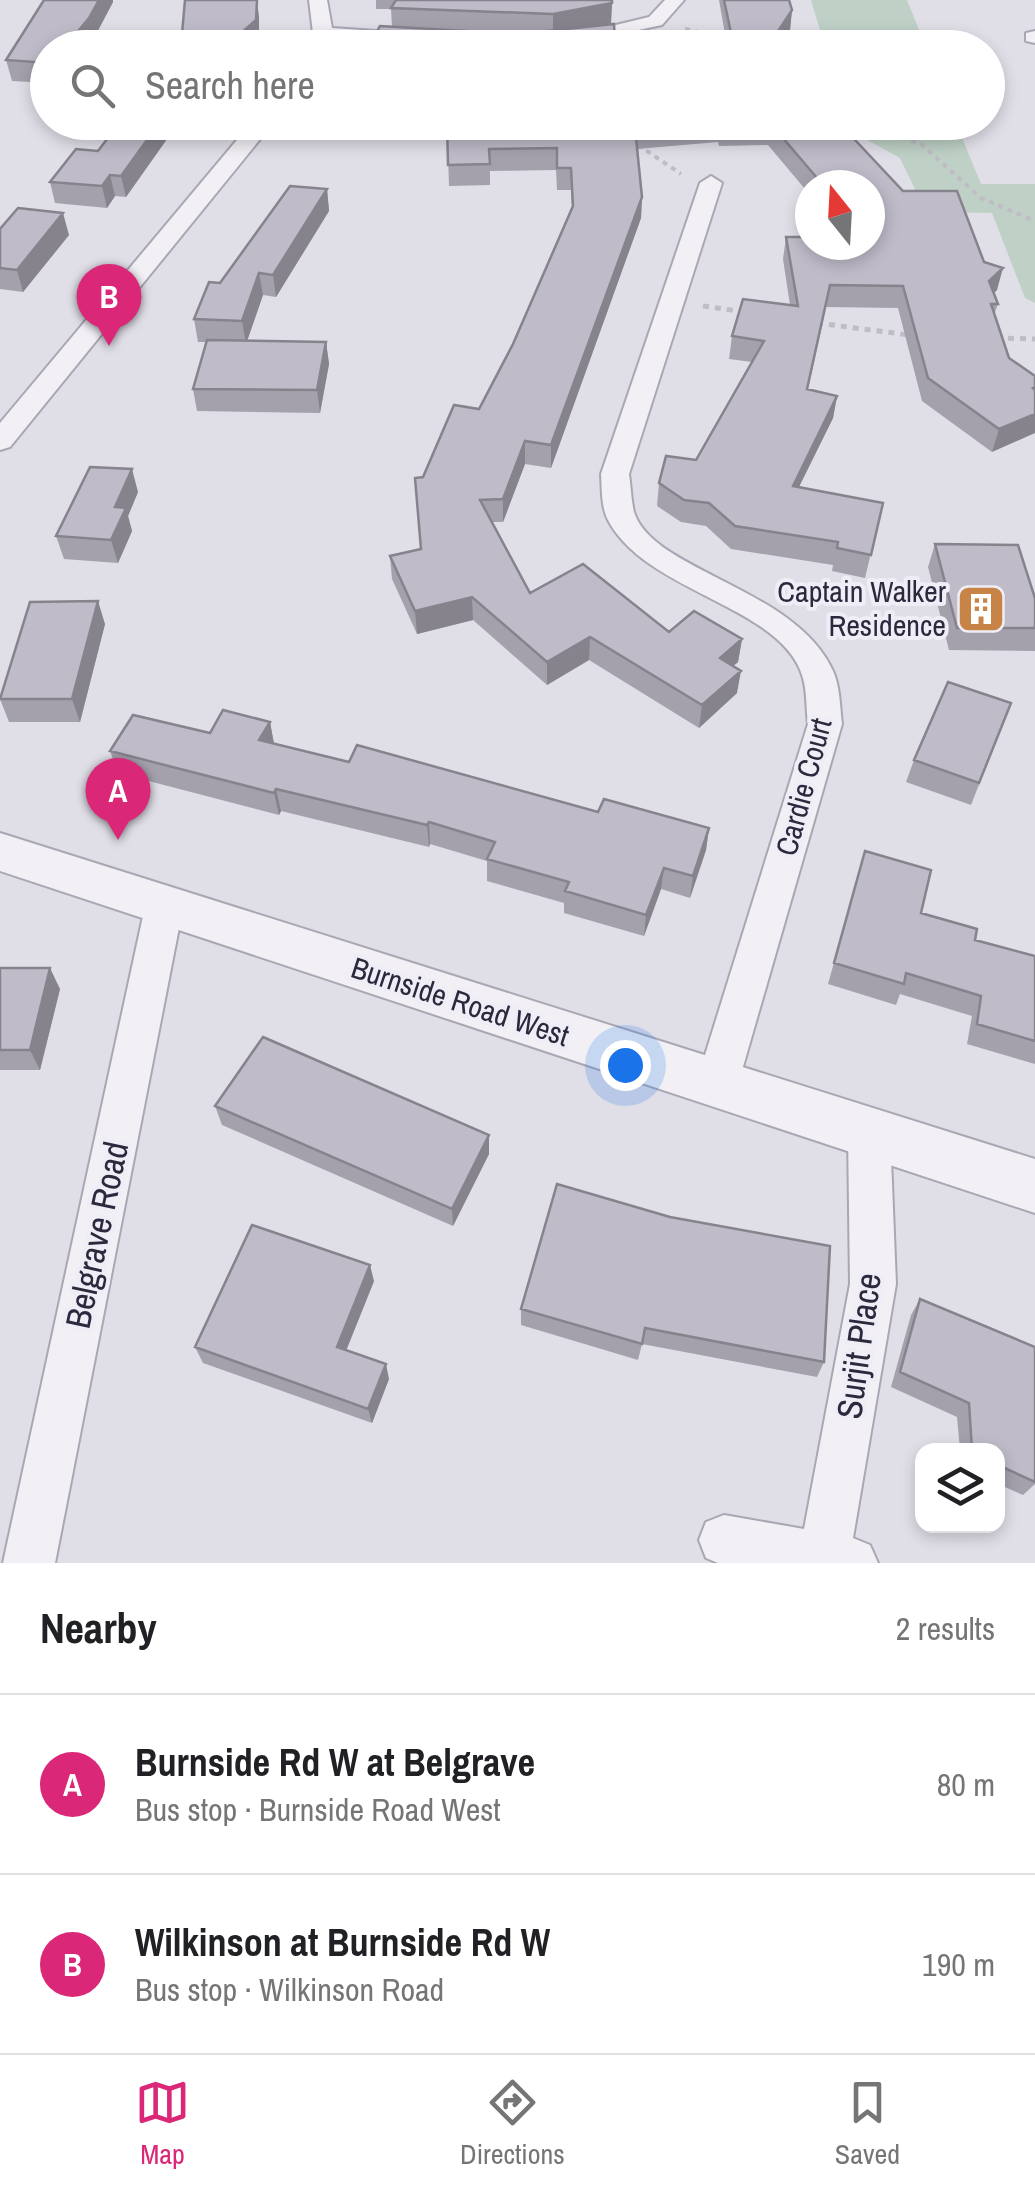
<!DOCTYPE html>
<html lang="en">
<head>
<meta charset="utf-8">
<style>
  :root { --surface:#fff; --page:#f6f6f6; --text:#202124; --muted:#757577; --line:#e0e0e0; --accent:#db2777 }
  body { margin:0; font-family:"Archivo Narrow",sans-serif; background:var(--page); color:var(--text) }
  .controls { position:absolute; right:30px; bottom:30px; display:grid; overflow:hidden; border-radius:20px; box-shadow:0 5px 15px #0003 }
  .controls button { width:90px; height:90px; display:grid; place-items:center; padding:0; border:0; border-bottom:2px solid var(--line); background:var(--surface); color:var(--text); font:50px sans-serif }
  .compass { position:absolute; left:795px; top:170px; width:90px; height:90px; border-radius:50%; background:var(--surface); box-shadow:0 5px 15px #0003; rotate:342deg }
  .you { position:absolute; left:625px; top:1065px; width:35px; height:35px; margin:-25px; border:8px solid #fff; border-radius:50%; background:#1a73e8; box-shadow:0 0 0 15px #1a73e833 }
  .badge { display:grid; place-items:center; width:65px; height:65px; border-radius:50%; background:var(--accent); color:#fff; font-size:32px; font-weight:700 }
  .pin { position:absolute; translate:-50% -82px; filter:drop-shadow(0 2px 5px #0008) }
  .pin::after { content:''; position:absolute; top:52px; width:35px; height:30px; background:inherit; clip-path:polygon(0 0,100% 0,50% 100%) }
  .list { margin:0; padding:0; list-style:none }
  h2 { display:flex; justify-content:space-between; align-items:center; height:130px; margin:0; padding:0 40px; font-size:42px }
  h2 small { font-size:32px; font-weight:400; color:var(--muted) }
  .list li { display:grid; grid-template-columns:65px 1fr auto; gap:30px; align-items:center; box-sizing:border-box; height:180px; padding:0 40px; border-top:2px solid var(--line) }
  .list b { display:block; font-size:38px; white-space:nowrap }
  .list p { margin:0; font-size:32px; white-space:nowrap; color:var(--muted) }
  .list em { font-size:32px; font-style:normal; color:var(--muted) }
  .icon { flex:none; width:55px; height:55px; fill:none; stroke:currentColor; stroke-width:2; stroke-linecap:round; stroke-linejoin:round }
  .map { position:relative; flex:none; width:1035px; height:1563px; overflow:hidden }
  .search { position:absolute; background:var(--surface); box-shadow:0 5px 15px #0003; left:30px; right:30px; top:30px; height:110px; display:flex; align-items:center; gap:25px; box-sizing:border-box; padding:0 35px; border-radius:55px; color:var(--muted); font-size:38px }
  .sheet { height:490px; background:var(--surface) }
  nav { display:flex; justify-content:space-around; align-items:center; box-sizing:border-box; height:140px; border-top:2px solid var(--line); background:var(--surface); font-size:28px; color:var(--muted) }
  nav a { display:grid; justify-items:center; gap:5px }
  nav .on { color:var(--accent) }
  .map>svg:first-child { display:block }
</style>
</head>
<body>
<div class="map">
<svg width="1035" height="1563" viewBox="0 0 1035 1563">
  <rect width="100%" height="100%" fill="#e0dee7"/>
  <path fill="#bfd1c6" d="M811,0H907L926,47H825Z
    M836,123H956L981,184H1035V303L1025,298L992,213L926,212L900,158Z"/>
  <g fill="none" stroke-linecap="round" stroke-linejoin="round">
    <g stroke="#aaa7b4" stroke-width="4">
      <path id="minor" d="M309,0H327L332,28L421,34L431,40L421,46L331,39L329,48H309L313,33Z
        M665,0H684L662,25L568,45L558,39L649,17Z
        M1035,31V43L1026,41V33Z
        M252,122H274L10,447L0,450V423Z
        M711,176L722,183L629,474C631,486 631,500 634,512C653,572 795,587 833,671C840,686 840,708 842,724L738,1084L732,1097L717,1103L702,1097L696,1084L808,724C806,709 807,692 803,678C783,605 647,594 608,520C601,507 602,488 601,474L700,183Z
        M164,892L177,896L183,907L55,1563H3L145,907L151,896Z
        M869,1113L884,1119L890,1133L896,1284L853,1538L870,1545L878,1563H718L706,1558L699,1540L706,1522L724,1515L804,1529L850,1284L848,1133L854,1119Z"/>
    </g>
    <g stroke="#aaa7b4" stroke-width="4">
      <path id="tertiary" d="M0,833L1035,1159V1213L0,871Z"/>
    </g>
    <path stroke="#bfbcc5" stroke-width="4" stroke-dasharray="5 5" stroke-linecap="butt" d="M685,29L717,36
      M854,122L921,144L981,198L1035,221
      M638,145L681,174"/>
    <path stroke="#bfbcc5" stroke-width="5" stroke-dasharray="6 6" stroke-linecap="butt" d="M703,306L745,312
      M817,323L909,335
      M996,338L1035,339"/>
    <use href="#minor" fill="#f2f0f5" fill-rule="evenodd"/>
    <use href="#tertiary" fill="#f2f0f5" fill-rule="evenodd"/>
  </g>
  <path fill="#a4a1ad" fill-rule="evenodd" d="M376,0H612L611,23L596,26L615,43L725,34L719,0H789L792,10L790,30L778,48H367L392,27L391,9H376ZM459,31L528,33L519,34Z
    M113,2L94,38L48,48V83L12,81L6,60Z
    M120,122H179L126,197L115,196L107,208L55,203L50,182L98,151Z
    M447,122H838L903,191L984,262L997,290L994,293L998,304L994,315L1009,358L1035,376L992,452L922,401L898,308L826,307L808,389L837,396L833,418L799,487L883,503L865,578L832,571L833,565L731,549L706,526L681,522L657,506L659,483L696,460L752,362L729,359L732,336L790,305L783,259L786,237H802L804,222L870,245V185H810V195L768,145L719,146L718,142L637,149L642,197L641,218L551,468L525,464L503,522H492L530,593L669,632L742,639L738,662L733,666L737,693L699,728L589,660L547,685L473,620L417,634L392,579L390,556L420,549L423,477L479,409L513,344L572,209L571,190H557L556,170L490,171V185L449,186Z
    M327,189L329,211L276,297L263,295L247,341L326,342L329,364L320,413L197,411L193,389L207,342H198L194,319L220,283Z
    M0,229L69,235L23,292L0,289Z
    M138,492L128,516L132,531L118,563L64,559L56,536Z
    M935,544L1035,598V651L949,650L928,567Z
    M105,624L80,722H9L0,699Z
    M1011,703L971,805L906,782L914,760Z
    M270,722L274,744L349,762L598,812L709,828L706,850L690,898L661,889L644,936L564,913V903L487,881V861L430,844L429,847L281,811L279,815L118,773L110,751Z
    M865,851L921,913L975,940L1035,956V1064L967,1044L972,1016L900,994L896,1005L828,984Z
    M0,968L60,989L40,1070H0Z
    M215,1106L489,1154L453,1226L222,1125Z
    M557,1184L824,1362L817,1377L642,1344L638,1360L521,1325V1309Z
    M374,1281L346,1351L389,1379L372,1423L203,1363L195,1347Z
    M920,1299L1035,1347V1484L1023,1495L998,1484V1450H960L957,1417L891,1387L911,1315Z"/>
  <path fill="#86838d" d="M99,0H113V2L94,38L86,48H64Z
    M257,0L259,17V40L250,48H224Z
    M612,3L611,23L553,34V14Z
    M792,10L790,30L778,48H767Z
    M159,122H179L126,197L121,176Z
    M110,175L115,196L107,208L102,186Z
    M327,189L329,211L276,297L273,275Z
    M642,197L641,218L551,468V445Z
    M63,213L69,235L23,292L17,270Z
    M1003,268L997,290L983,303L989,281Z
    M259,273L263,295L246,344L242,321Z
    M326,342L329,364L320,413L317,390Z
    M837,396L833,418L788,509L793,486Z
    M1035,414V433L992,452L999,429Z
    M525,441V464L503,522V499Z
    M132,469L138,492L128,516L132,531L118,563L111,540L115,507Z
    M472,597L473,620L417,634L415,611Z
    M98,601L105,624L80,722L72,699Z
    M590,637L589,660L547,685V662Z
    M742,639L738,662L716,681L720,658Z
    M741,671L737,693L699,728L702,705Z
    M270,722L274,744L259,740Z
    M276,789L281,811L279,815L274,793Z
    M429,822L430,844L429,847L427,825Z
    M709,828L706,850L690,898L693,876Z
    M664,868L661,889L644,936L646,915Z
    M50,968L60,989L40,1070L30,1050Z
    M489,1135V1154L453,1226L452,1209Z
    M370,1265L374,1281L341,1363L337,1347Z
    M386,1364L389,1379L372,1423L368,1409Z"/>
  <path fill="#bfbbc9" stroke="#86838d" stroke-width="2.5" d="M44,0H99L89,18L64,48H48V63L6,60Z
    M185,0H257L256,20L224,48H179L181,45Z
    M396,0H612V3L553,14L391,8Z
    M724,0H789L792,10L767,48H367L380,26L519,34L614,24L615,43L731,33Z
    M120,122H160L121,176L110,175L102,186L50,182L76,149L98,151Z
    M447,122H703L635,128L642,197L551,445L525,441L503,499L480,500L530,593L583,564L669,632L694,611L742,639L720,658L741,671L702,705L590,637L547,662L472,597L415,611L390,556L421,549L415,478L423,477L454,405L479,409L513,344L573,206L571,168H557V148L489,149L490,164L448,165Z
    M721,122H838L842,126L903,191H957L984,262L1003,268L989,281L998,304H991L1009,358L1035,376V387L1033,388L1035,390V414L999,429L928,378L903,286L830,285L807,389L837,396L793,486L883,503L871,555L837,548L838,542L735,526L709,503L684,500L659,483L666,456L696,460L764,341L732,336L743,299L798,306L786,237H807L804,222H810V245H870V185H823L771,124L721,125Z
    M290,186L327,189L273,275L259,273L242,321L194,319L209,282L220,283Z
    M18,208L63,213L17,270L0,268V229Z
    M207,340L326,342L317,390L193,389Z
    M90,467L132,469L115,507L126,508L111,540L56,536Z
    M935,544L1018,545L1035,598V628H957Z
    M98,601L72,699H0L30,602Z
    M948,682L1011,703L979,783L914,760Z
    M223,710L270,722L259,740L349,762L357,745L598,812L604,799L709,828L693,876L664,868L646,915L565,891L569,882L487,859L495,842L429,822L427,825L276,789L274,793L110,751L133,715L210,733Z
    M865,851L931,870L921,913L977,929L975,940L1035,956V1041L977,1024L981,996L906,973L904,984L834,963Z
    M0,968H50L30,1050H0Z
    M263,1037L489,1135L452,1209L215,1106Z
    M557,1184L670,1217L830,1246L824,1362L645,1328L642,1344L521,1309Z
    M252,1225L370,1265L337,1347L386,1364L368,1409L195,1347Z
    M920,1299L1035,1347V1482L998,1465V1450H972L969,1403L900,1372Z"/>
  <defs>
    <g id="building-square" transform="scale(2.5)"><rect x="-9" y="-9" width="18" height="18" rx="4" fill="#c88447" stroke="#efedf5"/><path d="M-4-6H4V6H1V3H-1V6H-4ZM-2.5-4.3h1.7v1.8h-1.7ZM.8-4.3h1.7v1.8H.8ZM-2.5-1h1.7V.8h-1.7ZM.8-1h1.7V.8H.8Z" fill="#fff"/></g>
  </defs>
  <g fill-rule="evenodd">
    <use href="#building-square" x="981" y="609"/>
  </g>
  <g text-anchor="middle" stroke-width="8" stroke-linejoin="round" paint-order="stroke">
    <g font-size="30" fill="#2d283d" stroke="#efedf5" text-anchor="end">
      <text x="946" y="602">Captain Walker<tspan x="946" dy="34">Residence</tspan></text>
    </g>
    <g font-size="30" fill="#2d283d" stroke="#efedf5">
      <text transform="translate(804 787) rotate(-75)" y="10">Cardie Court</text>
      <text transform="translate(460 1002) rotate(18)" y="10">Burnside Road West</text>
    </g>
    <g font-size="35" fill="#2d283d" stroke="#efedf5">
      <text transform="translate(97 1235) rotate(-78)" y="12">Belgrave Road</text>
      <text transform="translate(859 1346) rotate(-82)" y="12">Surjit Place</text>
    </g>
  </g>
</svg>
<div class="controls">
<button><svg class="icon" aria-label="layers" viewBox="0 0 24 24"><path d="M12 4l9 5-9 5-9-5zM3 14l9 5 9-5"/></svg></button>
</div>
<svg class="compass" viewBox="-18 -18 36 36"><path d="M0-13l5 13h-10z" fill="#e53935"/><path d="M0 13l5-13h-10z" fill="#757577"/></svg>
<div class="you"></div>
<div class="pin badge" style="left:118px;top:840px">A</div>
<div class="pin badge" style="left:109px;top:346px">B</div>
<div class="search"><svg class="icon" aria-label="search" viewBox="0 0 24 24"><circle cx="10" cy="10" r="6"/><path d="M15 15l6 6"/></svg>Search here</div>
</div>
<section class="sheet">
<h2>Nearby<small>2 results</small></h2>
<ul class="list">
<li><span class="badge">A</span><div><b>Burnside Rd W at Belgrave</b><p>Bus stop · Burnside Road West</p></div><em>80 m</em></li>
<li><span class="badge">B</span><div><b>Wilkinson at Burnside Rd W</b><p>Bus stop · Wilkinson Road</p></div><em>190 m</em></li>
</ul>
</section>
<nav>
<a class="on"><svg class="icon" aria-label="map" viewBox="0 0 24 24"><path d="M3 6l6-2 6 2 6-2v14l-6 2-6-2-6 2zM9 4v14M15 6v14"/></svg>Map</a>
<a><svg class="icon" aria-label="directions" viewBox="0 0 24 24"><path d="M12 3l9 9-9 9-9-9zM9 14v-3h6M13 9l2 2-2 2"/></svg>Directions</a>
<a><svg class="icon" aria-label="saved" viewBox="0 0 24 24"><path d="M7 4h10v16l-5-4-5 4z"/></svg>Saved</a>
</nav>
</body>
</html>
